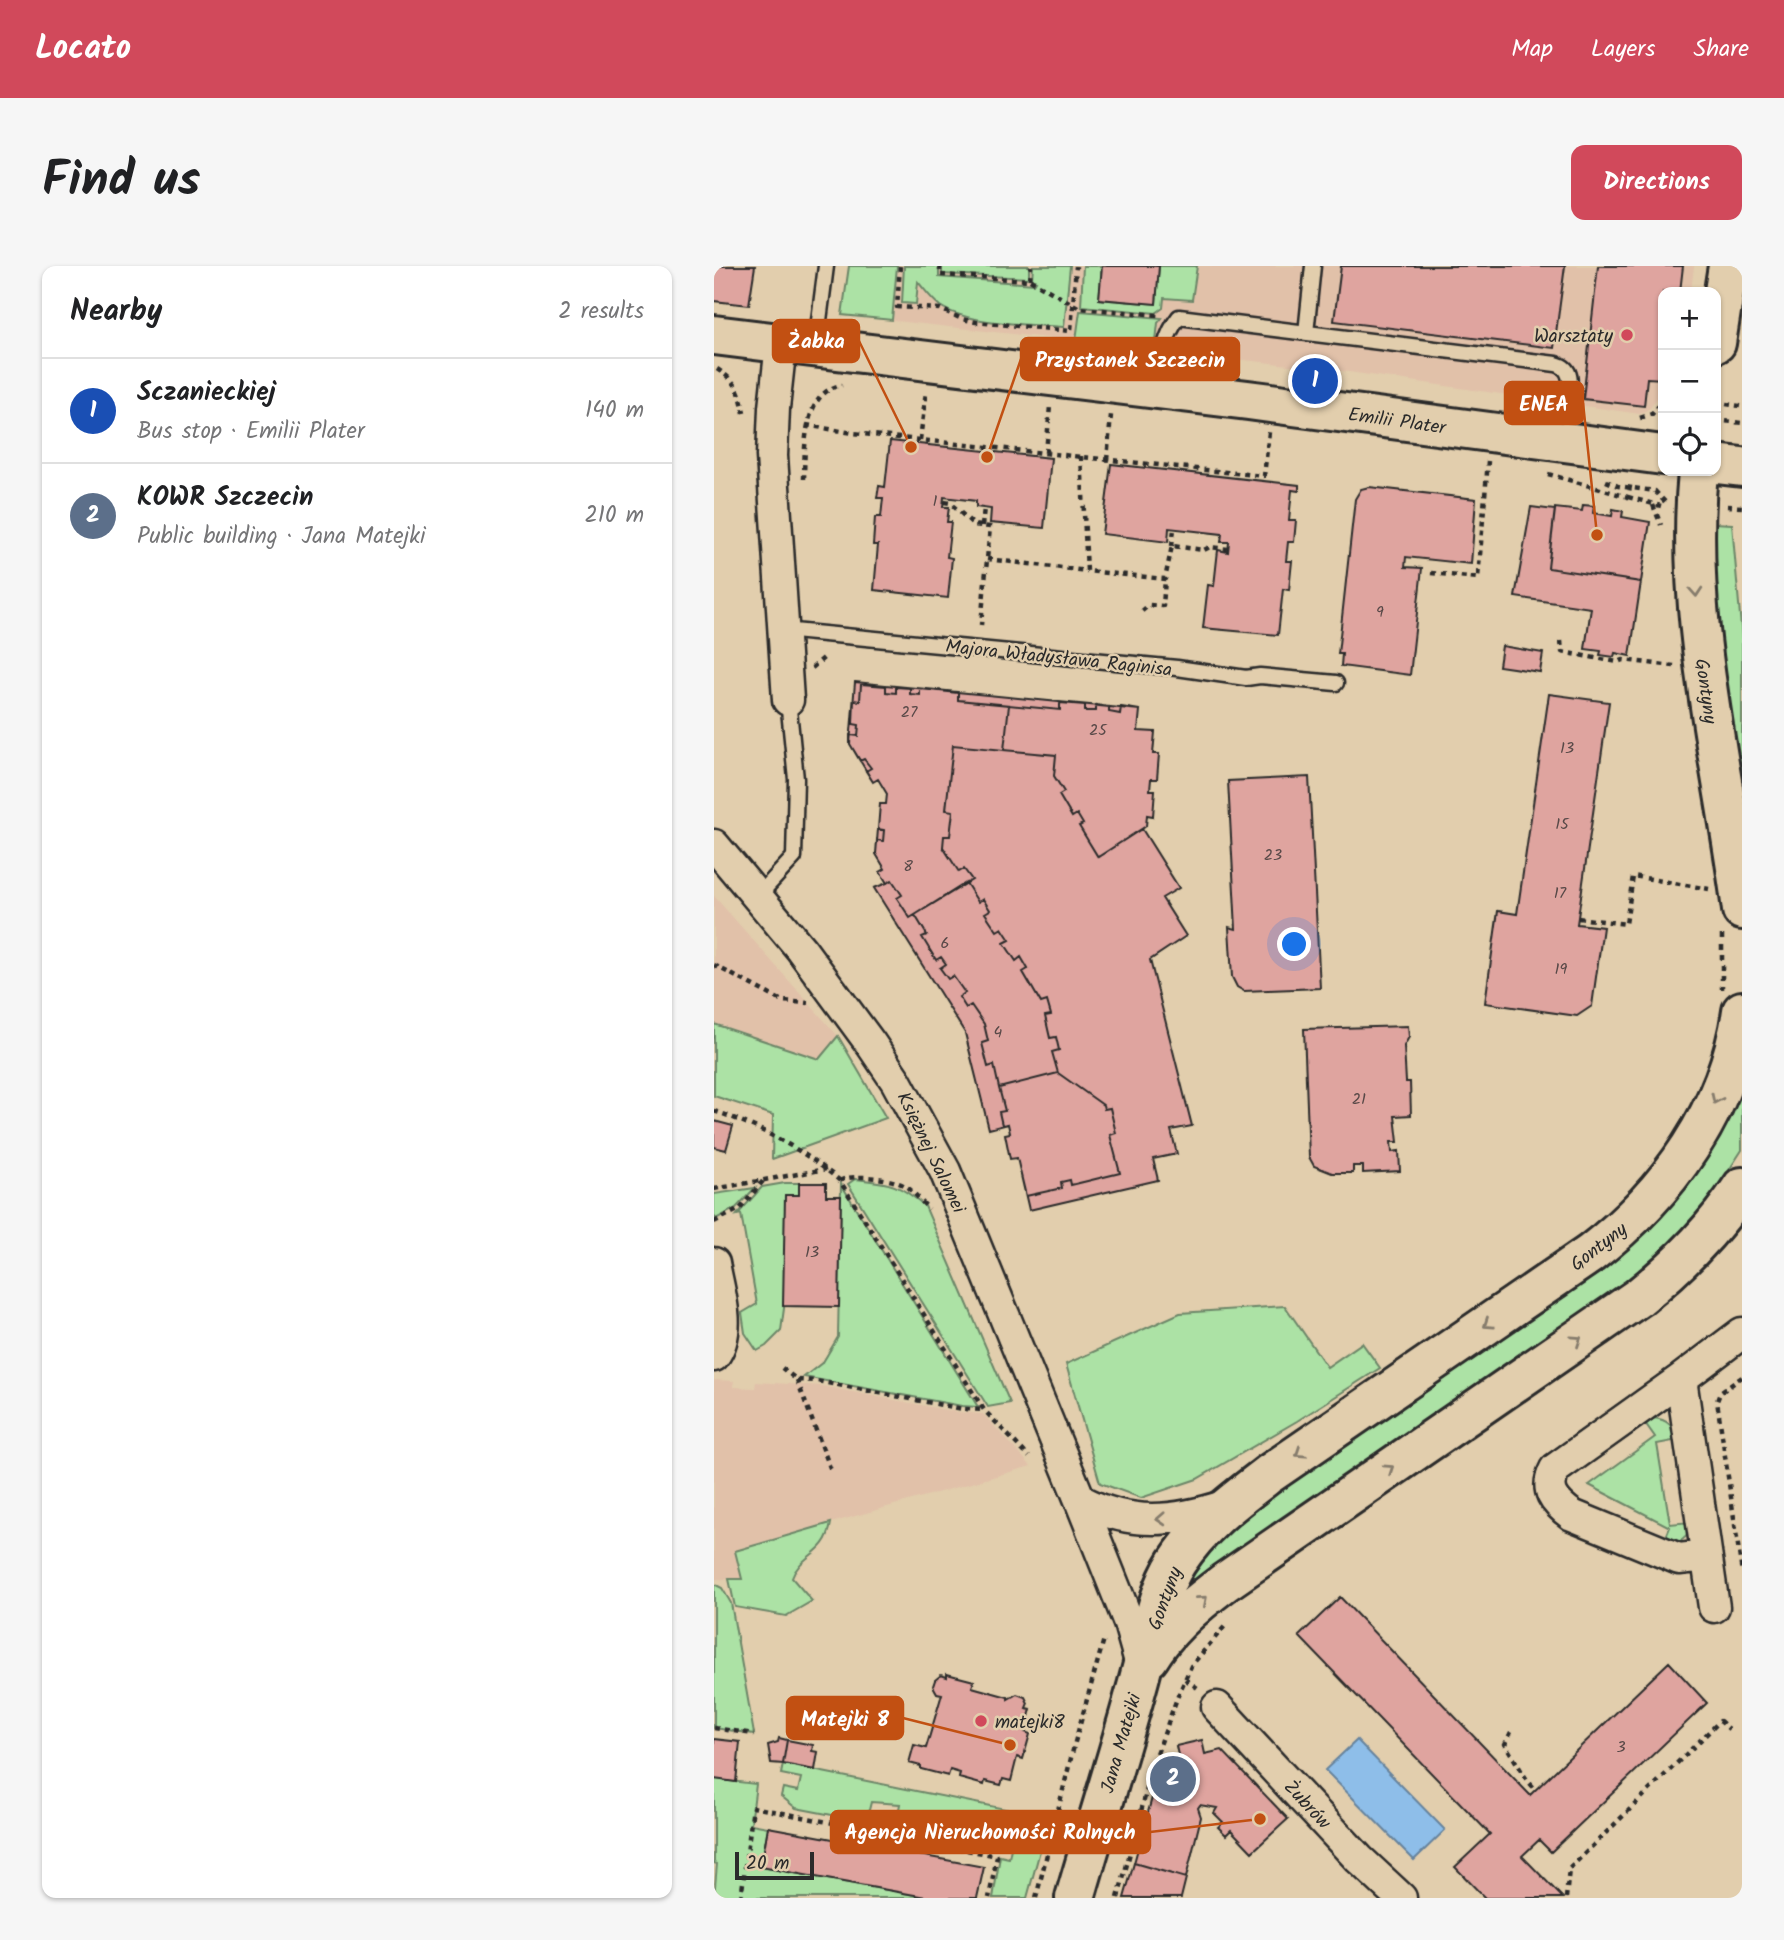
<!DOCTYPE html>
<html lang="en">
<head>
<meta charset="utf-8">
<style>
  :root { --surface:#fff; --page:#f6f6f6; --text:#202124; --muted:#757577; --line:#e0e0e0; --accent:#d1495b }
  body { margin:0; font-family:Kalam,sans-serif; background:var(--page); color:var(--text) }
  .controls { position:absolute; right:21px; top:21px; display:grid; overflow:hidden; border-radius:14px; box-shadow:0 2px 5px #0004 }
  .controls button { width:63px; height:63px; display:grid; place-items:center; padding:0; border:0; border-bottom:2px solid var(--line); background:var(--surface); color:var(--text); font:35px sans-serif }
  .scale { position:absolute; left:21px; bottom:18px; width:79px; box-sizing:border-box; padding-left:7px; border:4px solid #2b2b2b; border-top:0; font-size:19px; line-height:24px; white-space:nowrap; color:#2b2b2b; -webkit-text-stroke:5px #e2cead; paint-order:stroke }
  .you { position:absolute; left:581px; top:679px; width:24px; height:24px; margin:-18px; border:5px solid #fff; border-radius:50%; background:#1a73e8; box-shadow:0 0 0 10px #1a73e833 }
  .badge { display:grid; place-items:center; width:46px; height:46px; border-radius:50%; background:var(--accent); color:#fff; font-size:23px; font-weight:700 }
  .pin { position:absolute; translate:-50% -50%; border:4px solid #fff; box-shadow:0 2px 7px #0006 }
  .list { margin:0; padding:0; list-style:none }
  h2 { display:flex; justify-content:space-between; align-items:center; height:91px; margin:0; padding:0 28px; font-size:30px }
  h2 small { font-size:23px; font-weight:400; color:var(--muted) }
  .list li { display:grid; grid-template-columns:46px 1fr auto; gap:21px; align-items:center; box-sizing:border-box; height:105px; padding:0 28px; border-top:2px solid var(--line) }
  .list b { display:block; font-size:26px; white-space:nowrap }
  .list p { margin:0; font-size:23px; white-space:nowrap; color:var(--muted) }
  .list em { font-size:23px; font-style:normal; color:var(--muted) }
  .icon { flex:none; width:38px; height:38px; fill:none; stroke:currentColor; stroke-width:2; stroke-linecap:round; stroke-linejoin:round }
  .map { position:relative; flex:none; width:1028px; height:1632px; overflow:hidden; border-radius:14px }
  header { display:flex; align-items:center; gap:42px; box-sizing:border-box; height:98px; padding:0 35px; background:var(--accent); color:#fff }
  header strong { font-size:33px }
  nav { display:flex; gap:38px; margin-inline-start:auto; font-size:24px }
  .intro { display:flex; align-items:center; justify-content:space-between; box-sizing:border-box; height:168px; padding:0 42px }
  h1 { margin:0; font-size:49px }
  .button { padding:18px 32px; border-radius:14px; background:var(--accent); color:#fff; font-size:24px; font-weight:700 }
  main { display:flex; gap:42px; padding:0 42px }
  aside { flex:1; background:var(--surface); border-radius:14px; box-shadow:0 2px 5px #0004 }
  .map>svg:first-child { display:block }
</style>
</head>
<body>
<header>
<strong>Locato</strong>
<nav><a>Map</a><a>Layers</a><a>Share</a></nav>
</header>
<div class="intro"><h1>Find us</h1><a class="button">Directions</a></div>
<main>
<aside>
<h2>Nearby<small>2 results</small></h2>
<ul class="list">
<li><span class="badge" style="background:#1a4fb4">1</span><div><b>Sczanieckiej</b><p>Bus stop · Emilii Plater</p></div><em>140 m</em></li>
<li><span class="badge" style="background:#5c6f8a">2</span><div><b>KOWR Szczecin</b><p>Public building · Jana Matejki</p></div><em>210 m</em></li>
</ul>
</aside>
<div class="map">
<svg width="1028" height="1632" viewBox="0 0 1028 1632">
  <rect width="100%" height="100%" fill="#e2cead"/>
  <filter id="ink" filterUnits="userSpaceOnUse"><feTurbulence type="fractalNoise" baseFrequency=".0143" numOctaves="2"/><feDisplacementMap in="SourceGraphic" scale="14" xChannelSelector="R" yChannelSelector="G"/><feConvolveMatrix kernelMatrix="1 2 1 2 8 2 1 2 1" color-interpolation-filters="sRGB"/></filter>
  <g filter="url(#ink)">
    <path fill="#e1c1a9" d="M135,0H980L977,26H949V124L936,142L926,148L628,105L128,49Z
      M0,630L124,770L105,793L0,758Z
      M0,1114L20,1115L19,1121L41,1122L42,1116L108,1120L243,1146L269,1148L317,1200L22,1284L28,1314L0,1313Z"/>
    <path fill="#ace2a5" stroke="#6c8668" stroke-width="2" d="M135,0H183L178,54L128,49Z
      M190,0H225V11L320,18L322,15L318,13L319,0H356L350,61C315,58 255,59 226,40C217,33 211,24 204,16L202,38L188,37Z
      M228,0H315V12L228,8Z
      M369,0H388L385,33L442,38L445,0H483L478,34L450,32L449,42L442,47L367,40Z
      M366,45L448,52L444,57L442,75L433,83L362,74Z
      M1000,257L1018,258L1028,373V517L1003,355L999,309Z
      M0,758L105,793L124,770L172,852L58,893L59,849L0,830Z
      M1028,820V884L995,935L961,976L907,1021L484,1313H476L474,1309L477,1304L533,1245L896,996C957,949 999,891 1028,820Z
      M141,913C176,917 184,917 211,940L296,1137L274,1141L134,918Z
      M71,917H85V929L67,1065L52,1080L43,1085L31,1067L28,1047L43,1038L27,948L23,949L48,921Z
      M127,918L264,1141L248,1140L90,1111L109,1096L124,1071Z
      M41,922L22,942L2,953L0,950V928Z
      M571,1040L613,1101L648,1077L666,1102L583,1155L483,1213L427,1232L386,1217L352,1098L466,1047Z
      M939,1152C954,1153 960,1161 964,1174L943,1178L956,1258L976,1256C976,1274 965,1278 950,1276L956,1261L875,1219L941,1171L929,1154Z
      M117,1257C112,1290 87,1287 78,1312L98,1335L72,1350L21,1341L15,1313H28L21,1285Z
      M0,1318L8,1322L17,1337L40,1468L0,1462Z
      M69,1498L335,1552L313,1632H279L286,1590L295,1592L297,1582L184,1560L180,1550L184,1549L186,1538L157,1536L154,1548L149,1555L82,1542L67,1530L69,1522L84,1525L87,1512L67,1508Z
      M0,1513L42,1518L37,1558L54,1561L47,1601L217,1632H0L3,1598L0,1597Z"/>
    <path fill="#8ebee9" stroke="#66839d" stroke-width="2" d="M643,1474L731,1564L700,1594L611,1504Z"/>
    <path fill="#dfa49f" stroke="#2b2b2b" stroke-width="2" d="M0,0H41L35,39L0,35Z
      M388,0H445L442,38L385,33Z
      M627,0H851L840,82L620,55Z
      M884,0H969L966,26H949V113L933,112L930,140L869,133Z
      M176,175L337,192L330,262L276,257L277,243L262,241V235L230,231L229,241H235L233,256H237L233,291L238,292L234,332L160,324L164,279H159L161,251H167L169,232H163L165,220L171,221Z
      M397,198L585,219V225L578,224L575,254H582L580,276H574L572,295H578L575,324L569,323L564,369L489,362L494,319L500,320L504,284L514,286L515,276H507L508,268L455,262L454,276L388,268Z
      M655,221L762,233L757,298L692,291L691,301L708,302L696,409L627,400L628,388H624L641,233L647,223Z
      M869,239L880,240L879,247L898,250L899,243L909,245L908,251L936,256L927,316L834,302L841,242L868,245Z
      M817,241L841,244L834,302L927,316L916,390L901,387L900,391L886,389L887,385L871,383L877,342L801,331Z
      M788,380L829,387L826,406L785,400Z
      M141,416L426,444L424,465L441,466L439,488H445L443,513H437L436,524H441L439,550L433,549L432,560L428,563L465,622L448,632L472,670L436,694L478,860L457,864L463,888L439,893L444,914L315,944L303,892L296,893L291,868L296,867L294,858L275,863L251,767L160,622L173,617L166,606L171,603L162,588L166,538H172L173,528L164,513L159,516L136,478Z
      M147,418L172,420V426L182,427V421L196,422V428L206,429V423L244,427V434L295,439L290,484L239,479L232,544L239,545L236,570H230L229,581L245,606L250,603L258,614L196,652L183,632L188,629L178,614L173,617L166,606L171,603L162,588L163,574L169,575L170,564L164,563L166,538H172L173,528L164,513L159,516L152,505L157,502L150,493L146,495L136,478V469L144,470L145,459L139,458L140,434L146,435Z
      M835,428L895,436L863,658L889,661L878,740L863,750L771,737L784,645L803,648Z
      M346,437L371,439V445H382V439L395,441V446L406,448L407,441L426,444L424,465L441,466L439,488H445L443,513H437L436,524H441L439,550L433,549L432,560L384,591L365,560L369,558L363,548L358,551L345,529L350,526L340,510L342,489L290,484L295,439L346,444Z
      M595,511L606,722L530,725L523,721L518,711L515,661L522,663L514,515Z
      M252,617L264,636L269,633L276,644L271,647L283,665L288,662L296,674L290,677L302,695L307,691L314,703L309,706L327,737L333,735L337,749L331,750L336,772L342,771L345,784L338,786L344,807L285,822L280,799L274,801L268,777L274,775L270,758L257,739L252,742L245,731L251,727L239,710L234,713L226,702L232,698L227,691L222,694L208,671L213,669L201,649Z
      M694,760L695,771L690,780L692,816H696L697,849L681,850L684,876H677L678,886L685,885L686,905L649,907V900H639V907H618L600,900L595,891L590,763Z
      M344,807L389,839L390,843L396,842L402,867L396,869L406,907L357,919L356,914L347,916L348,922L312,930L303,892L296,893L291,868L296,867L294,858L288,859L285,846L291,845L285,822Z
      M0,855L19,860L12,884L0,881Z
      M85,917H112V930H127L125,1041L69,1040L71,929H85Z
      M626,1331L816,1529L955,1396L993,1437L837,1586L825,1574L808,1590L849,1632H771L741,1601L776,1568L585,1370Z
      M233,1408L260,1415L258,1421L294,1431V1433L303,1428L311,1431L314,1437L312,1442L317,1443L311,1466L316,1468L309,1493L303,1491L297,1515L289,1513L287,1519L271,1515L270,1519L245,1512L246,1507L236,1504L234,1510L207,1503V1500L195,1497L200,1479L212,1482L228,1428L223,1427L219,1420L221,1414L227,1409L233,1411Z
      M65,1472L73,1474L69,1498L57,1497L54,1479L64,1476Z
      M0,1473L26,1476L22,1516L0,1513Z
      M73,1474L99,1479L98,1485L104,1486L101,1504L69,1498Z
      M488,1474L491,1488L508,1484L574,1553L538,1586L517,1564L512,1569L504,1561L509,1556L500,1547L503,1542L486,1539L484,1542L487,1551L472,1612L420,1597L447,1499L465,1494L462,1480Z
      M54,1561L270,1601L263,1632H217L47,1601Z
      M420,1597L472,1612L467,1632H410Z"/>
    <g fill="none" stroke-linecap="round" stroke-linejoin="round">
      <g stroke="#2b2b2b" stroke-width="19">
        <path id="lane" d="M592,67L599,0
          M102,78L112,0
          M443,122C447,98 449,71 465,51L842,98C862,103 855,122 853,138
          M69,364L463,402L532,412L546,410L622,417
          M44,630L80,591L82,513L74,434"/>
      </g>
      <g stroke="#2b2b2b" stroke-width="35">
        <path id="street" d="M67,78L60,142L58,190L74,434
          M0,579L87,683L157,778L182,815L231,905L366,1234L415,1357L428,1403
          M0,997C5,1026 19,1064 0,1090
          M967,1113L841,1203C830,1224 840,1236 858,1249L965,1293L992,1290
          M366,1234C416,1261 461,1256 513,1239
          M1000,1341L967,1113L1028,1067
          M503,1441L645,1593L687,1632"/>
      </g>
      <g stroke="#2b2b2b" stroke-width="44">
        <path id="secondary" d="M0,69L534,134L949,189
          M1002,77L1014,0
          M1002,198L1028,201
          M984,205C970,354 1009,497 1028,644
          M435,1392C453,1362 483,1337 511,1316L925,1031C965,999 1000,964 1028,921
          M361,1632C383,1555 408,1479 428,1402C438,1366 443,1327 463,1296C487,1259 521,1234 555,1208L876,988C954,928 1014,844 1028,745"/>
      </g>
      <path stroke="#2b2b2b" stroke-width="4.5" stroke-dasharray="5 5" stroke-linecap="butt" d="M186,0L183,41L226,43L248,53L262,56L357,65L362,0
        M226,0V9L316,14L317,0
        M316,14L366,42L444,49
        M3,103C23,116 26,124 30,147
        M1012,138L1026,140
        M926,152L938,148L949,135
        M1002,154L1028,157
        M92,159L139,167L550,210L555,166
        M206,174L212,126
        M332,187L336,140
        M367,190L373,305L451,313L458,280L490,284L496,281L514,283
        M393,194L397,149
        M834,208L914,231L917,215
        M90,213C91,182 88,126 128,119
        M892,215L904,220L941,225L951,236
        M914,231L947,240
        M230,236L236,237L260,259L276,261L267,359
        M939,239L947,259
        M1013,240L1028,241
        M268,260L270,242
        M458,280L460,263
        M273,293L373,305
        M717,307L764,312L774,195
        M428,345L435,339L449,340L451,313
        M847,375L848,386L904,396L909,394L960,400
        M98,402L113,389
        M864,652L912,658L919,610L995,623
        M1008,669V723
        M0,699L68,735L94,737
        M0,845C43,859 92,885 126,915L270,1144L315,1191
        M126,915C138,907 179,912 191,920C200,925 207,936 215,943
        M0,923L112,903
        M0,956L26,943L49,915
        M68,1102L83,1114L103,1115L249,1143L269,1144
        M1028,1111L1006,1127L1003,1135L1028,1307
        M83,1114L118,1207
        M471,1413L485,1423
        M0,1462L40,1468
        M797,1466L791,1478L813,1514L822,1524
        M27,1632L39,1541L283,1590L275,1632
        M322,1632L361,1476L390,1373
        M404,1632L441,1493L463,1432L477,1400L511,1360
        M852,1632L855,1603L1006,1455L1015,1463"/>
      <use href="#lane" stroke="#e2cead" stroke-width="14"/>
      <use href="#street" stroke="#e2cead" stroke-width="30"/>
      <use href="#secondary" stroke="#e2cead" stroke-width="38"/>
    </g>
    <defs><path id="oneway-chevron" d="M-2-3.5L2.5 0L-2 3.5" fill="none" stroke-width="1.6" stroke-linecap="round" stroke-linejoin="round" transform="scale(1.75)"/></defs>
    <g stroke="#867c6c">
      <use href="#oneway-chevron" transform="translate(982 326) rotate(86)"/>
      <use href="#oneway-chevron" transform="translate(1002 833) rotate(115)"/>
      <use href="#oneway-chevron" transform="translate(774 1058) rotate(146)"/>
      <use href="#oneway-chevron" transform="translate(863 1074) rotate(-34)"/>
      <use href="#oneway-chevron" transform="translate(586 1187) rotate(146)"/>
      <use href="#oneway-chevron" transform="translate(675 1203) rotate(-34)"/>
      <use href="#oneway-chevron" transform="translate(447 1253) rotate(177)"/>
      <use href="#oneway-chevron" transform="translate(489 1334) rotate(-41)"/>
    </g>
  </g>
  <g fill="#d1495b" stroke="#e2cead" stroke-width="2.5">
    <circle cx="913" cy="69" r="7"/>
    <circle cx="267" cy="1455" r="7"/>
  </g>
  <g text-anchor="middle" stroke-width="5" stroke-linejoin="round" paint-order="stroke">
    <g font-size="16" fill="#584948">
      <text x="221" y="240">1</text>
      <text x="666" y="351">9</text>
      <text x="195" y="451">27</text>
      <text x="384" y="469">25</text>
      <text x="853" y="487">13</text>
      <text x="848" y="563">15</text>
      <text x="559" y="594">23</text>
      <text x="194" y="605">8</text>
      <text x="846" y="632">17</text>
      <text x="231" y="682">6</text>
      <text x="847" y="708">19</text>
      <text x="284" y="771">4</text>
      <text x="645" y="838">21</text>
      <text x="98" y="991">13</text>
      <text x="907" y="1486">3</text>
    </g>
    <g font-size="19" fill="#2b2b2b" stroke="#e2cead" text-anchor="end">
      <text x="899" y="76">Warsztaty</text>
      <text x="281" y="1462" text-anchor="start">matejki8</text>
    </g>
    <g font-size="19" fill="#2b2b2b" stroke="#e2cead">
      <text transform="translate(683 154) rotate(8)" y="7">Emilii Plater</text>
      <text transform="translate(345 391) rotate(6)" y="7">Majora Władysława Raginisa</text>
      <text transform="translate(993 425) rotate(82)" y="7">Gontyny</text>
      <text transform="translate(218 886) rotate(64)" y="7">Księżnej Salomei</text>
      <text transform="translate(884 980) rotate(-38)" y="7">Gontyny</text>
      <text transform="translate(450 1332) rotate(-70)" y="7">Gontyny</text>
      <text transform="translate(406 1477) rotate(-74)" y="7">Jana Matejki</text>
      <text transform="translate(594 1538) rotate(47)" y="7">Żubrów</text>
    </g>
  </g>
  <path fill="none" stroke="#c25012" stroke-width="2.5" d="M197 181L145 75M273 191L307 93M883 269L869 137M296 1479L189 1452M546 1553L436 1566"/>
  <g fill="#c25012" stroke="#e2cead" stroke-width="2.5">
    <circle cx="197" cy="181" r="7"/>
    <circle cx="273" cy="191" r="7"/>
    <circle cx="883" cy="269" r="7"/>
    <circle cx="296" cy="1479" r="7"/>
    <circle cx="546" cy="1553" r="7"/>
  </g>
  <g fill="#c25012" stroke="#c25012" stroke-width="2.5">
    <rect x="59" y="54" width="86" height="42" rx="7"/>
    <rect x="307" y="72" width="218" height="42" rx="7"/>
    <rect x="791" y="116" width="78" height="42" rx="7"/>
    <rect x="73" y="1431" width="116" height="42" rx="7"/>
    <rect x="117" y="1545" width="319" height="42" rx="7"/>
  </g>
  <g font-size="21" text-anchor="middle" font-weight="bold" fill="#fff">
    <text x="102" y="82">Żabka</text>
    <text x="416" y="101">Przystanek Szczecin</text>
    <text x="830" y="145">ENEA</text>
    <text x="131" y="1460">Matejki 8</text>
    <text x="276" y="1573">Agencja Nieruchomości Rolnych</text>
  </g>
</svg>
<div class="controls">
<button>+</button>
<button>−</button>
<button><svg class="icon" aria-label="locate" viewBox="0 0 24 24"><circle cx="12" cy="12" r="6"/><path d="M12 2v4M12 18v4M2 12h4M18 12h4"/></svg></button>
</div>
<div class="scale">20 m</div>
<div class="you"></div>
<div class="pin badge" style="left:601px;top:115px;background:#1a4fb4">1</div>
<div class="pin badge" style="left:459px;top:1513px;background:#5c6f8a">2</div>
</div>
</main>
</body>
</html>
